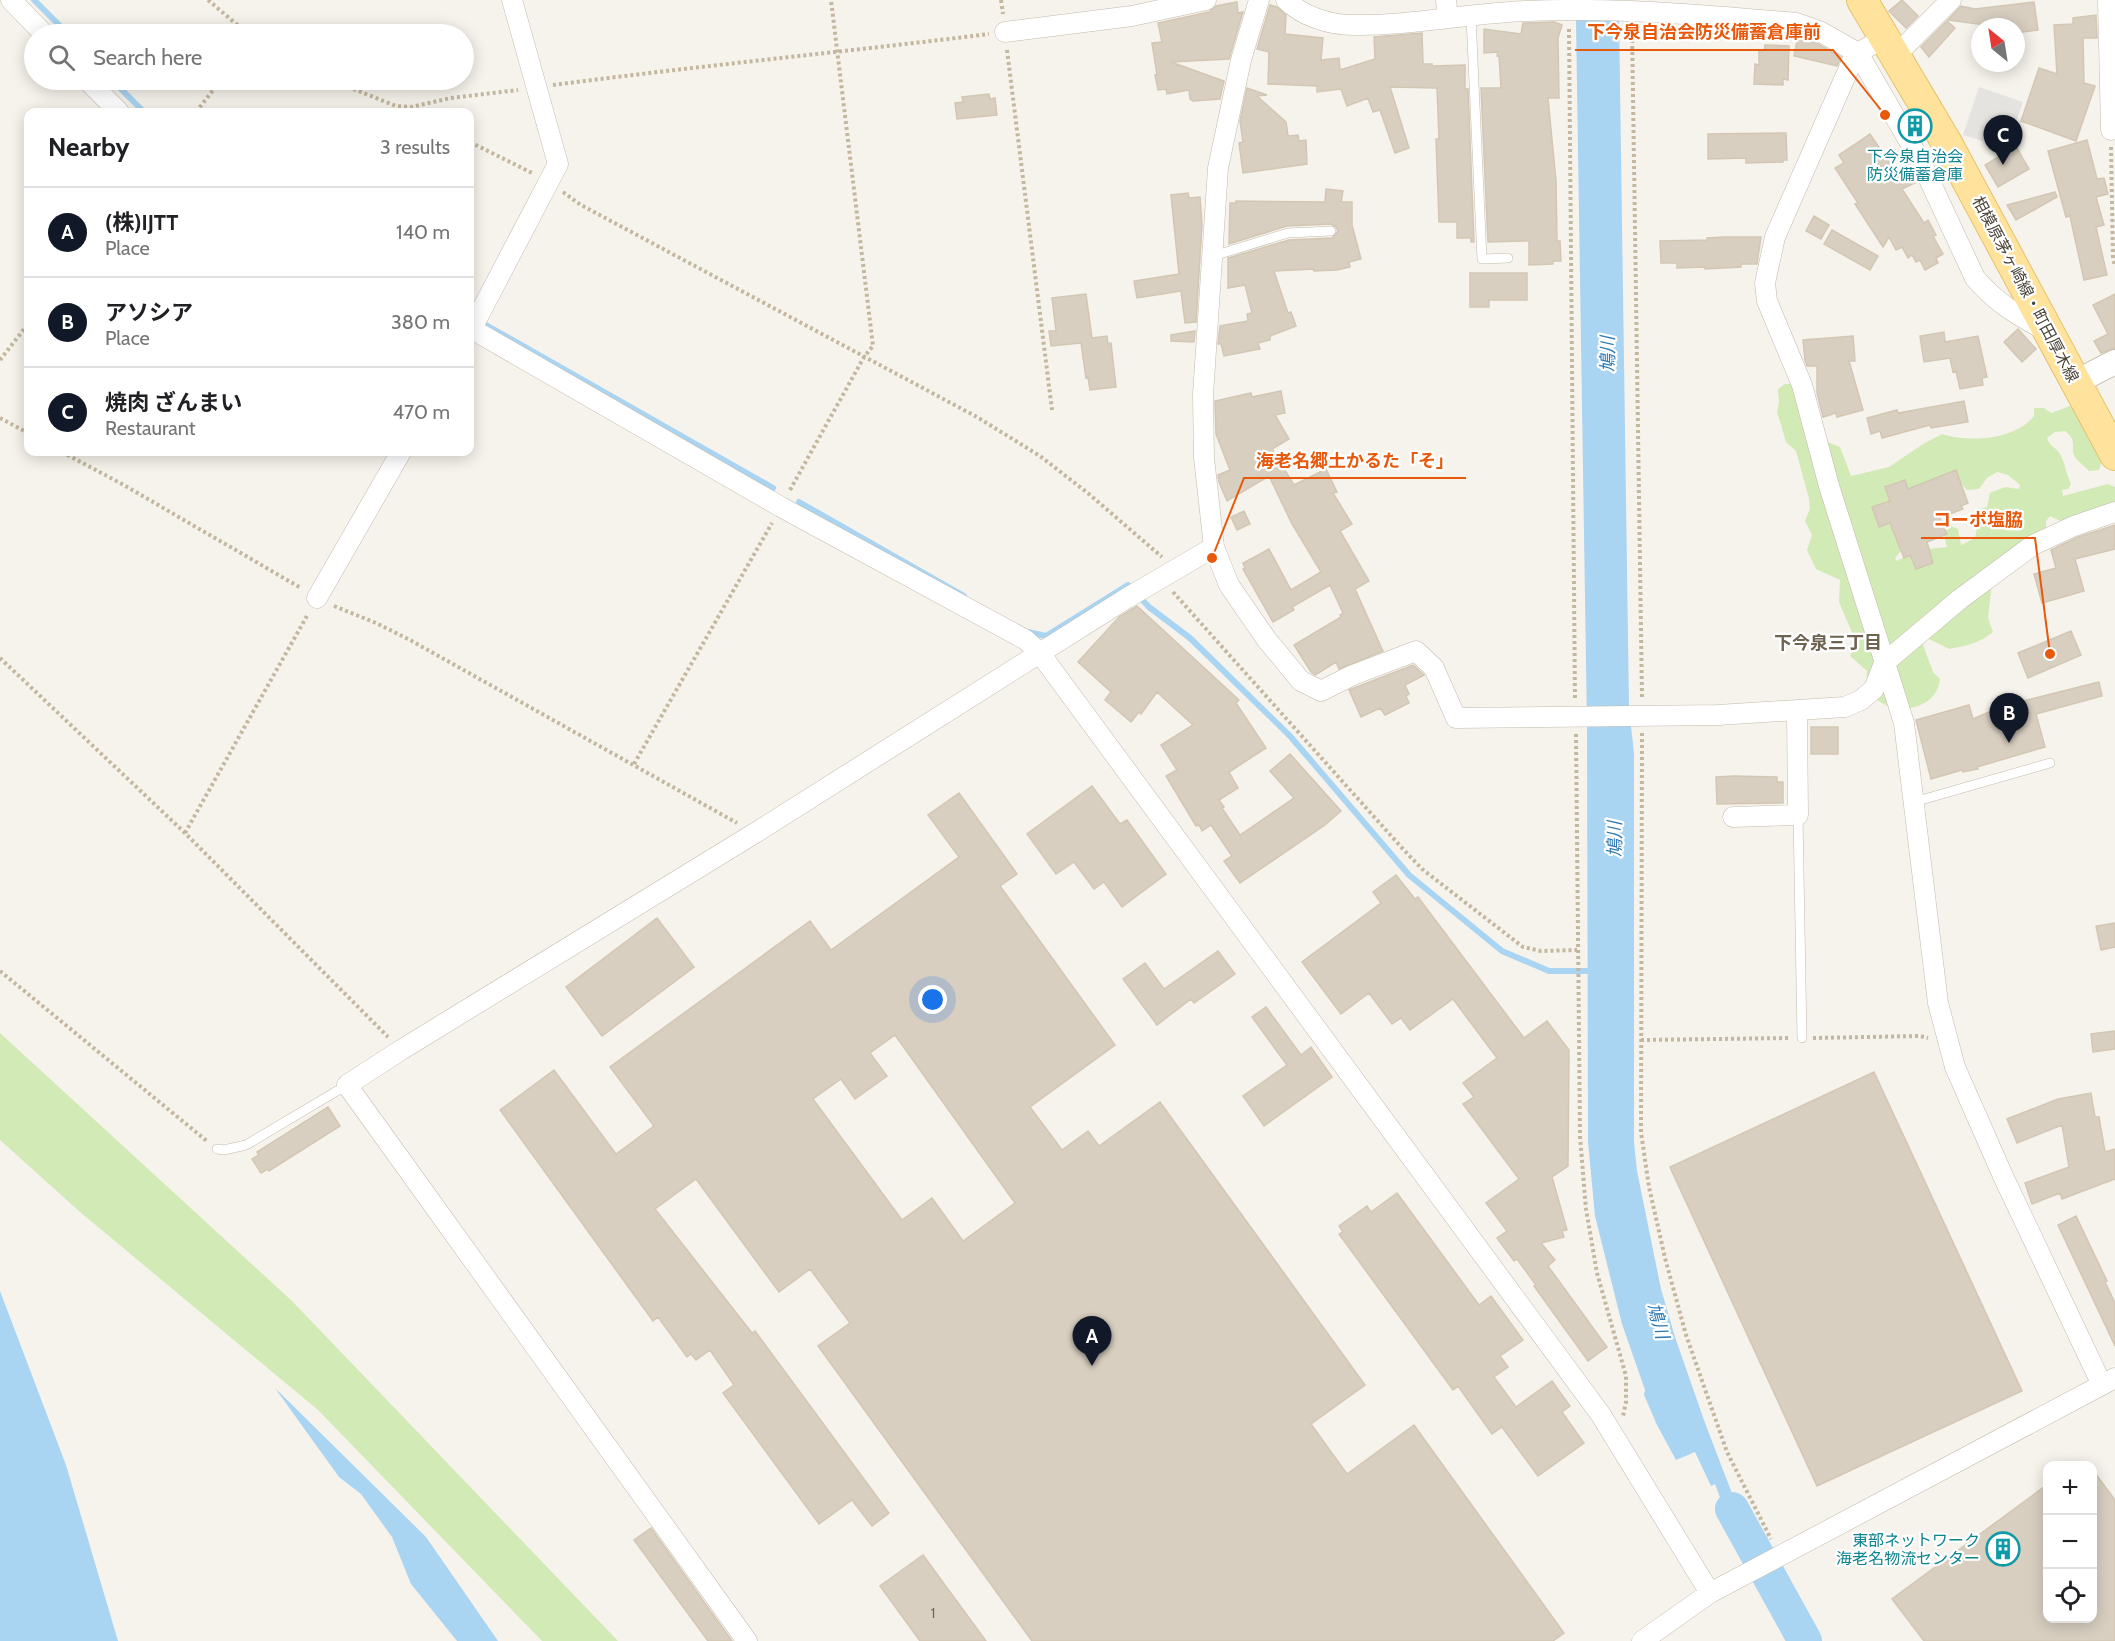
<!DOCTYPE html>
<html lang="en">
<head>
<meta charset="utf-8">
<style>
  :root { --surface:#fff; --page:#f6f6f6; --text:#202124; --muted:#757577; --line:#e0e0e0; --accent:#111827 }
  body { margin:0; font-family:Cabin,"Noto Sans JP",sans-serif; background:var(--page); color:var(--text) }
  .controls { position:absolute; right:18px; bottom:18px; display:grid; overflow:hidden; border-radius:12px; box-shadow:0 3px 15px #0003 }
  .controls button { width:54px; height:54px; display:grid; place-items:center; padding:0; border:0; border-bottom:2px solid var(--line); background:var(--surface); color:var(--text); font:30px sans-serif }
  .compass { position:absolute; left:1971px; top:18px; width:54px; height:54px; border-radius:50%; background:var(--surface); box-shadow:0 3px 15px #0003; rotate:330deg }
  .you { position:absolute; left:933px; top:1000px; width:21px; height:21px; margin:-15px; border:4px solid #fff; border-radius:50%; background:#1a73e8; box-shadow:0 0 0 9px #1a73e833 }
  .badge { display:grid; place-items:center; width:39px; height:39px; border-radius:50%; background:var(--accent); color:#fff; font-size:20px; font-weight:700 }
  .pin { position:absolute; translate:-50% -50px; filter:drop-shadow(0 2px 3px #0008) }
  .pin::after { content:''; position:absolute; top:32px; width:21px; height:18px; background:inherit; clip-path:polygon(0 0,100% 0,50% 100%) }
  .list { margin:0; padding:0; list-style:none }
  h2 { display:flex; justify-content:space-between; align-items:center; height:78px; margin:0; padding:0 24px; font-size:26px }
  h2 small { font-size:20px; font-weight:400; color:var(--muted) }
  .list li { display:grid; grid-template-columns:39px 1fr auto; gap:18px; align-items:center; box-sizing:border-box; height:90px; padding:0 24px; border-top:2px solid var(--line) }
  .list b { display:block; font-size:22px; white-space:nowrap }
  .list p { margin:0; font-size:20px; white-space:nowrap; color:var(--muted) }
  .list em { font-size:20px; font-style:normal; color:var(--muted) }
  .icon { flex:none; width:33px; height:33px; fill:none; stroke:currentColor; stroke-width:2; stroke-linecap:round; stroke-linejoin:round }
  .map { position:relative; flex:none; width:2115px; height:1641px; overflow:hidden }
  .search { position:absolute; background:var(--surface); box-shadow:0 3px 15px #0003; left:24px; top:24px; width:450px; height:66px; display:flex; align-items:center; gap:15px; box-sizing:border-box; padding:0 21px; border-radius:33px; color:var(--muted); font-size:22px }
  .panel { position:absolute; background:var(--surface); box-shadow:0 3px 15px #0003; left:24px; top:108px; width:450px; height:348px; border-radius:12px }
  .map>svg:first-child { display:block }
</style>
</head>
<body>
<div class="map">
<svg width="2115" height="1641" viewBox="0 0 2115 1641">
  <rect width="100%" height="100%" fill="#f6f3ec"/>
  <path fill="#d2eab5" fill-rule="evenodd" d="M1785,384H1795L1825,441L1840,447L1851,476L1889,467L1923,444L1942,434C1970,443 2015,440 2034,416V408H2044L2051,413L2070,406L2078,414L2088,438L2102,461L2099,470L2089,471C2085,466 2078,462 2075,457C2069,447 2079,442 2065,431L2055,432L2047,438C2050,447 2056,447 2060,454C2065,463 2066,474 2071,484L2068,489L2062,490L2063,496L2108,484L2115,487V505L2060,521L2050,516L2046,521V529L1992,582L1988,618L1993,632C1979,643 1966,646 1949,649L1927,638L1923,645L1933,672L1940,679C1936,721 1861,718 1867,671L1850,656L1856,642L1839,602L1840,580L1816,569L1807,550L1812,535L1805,521L1810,509L1809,499L1796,451L1786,442L1782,428L1777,412L1779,403L1778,389ZM1997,472L2008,475L2020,485L2019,489L2005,487L1990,493L1987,507L1980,509L1974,519L1977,527L1975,538L1961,545L1958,529L1951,526C1943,533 1944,538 1947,547L1929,549L1924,547L1897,561L1895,558L1908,543L1885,520L1882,504L1886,501L1891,504L1957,479L1967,490L1979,489L1987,478Z
    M0,1033L292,1301L618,1641H542L318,1410L80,1212L0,1140Z"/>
  <path fill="#e5e3e0" d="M1979,87L2023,102L2013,131L2018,141L2006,148L1963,135Z"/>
  <path fill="#a9d4f2" d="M1619,15L1629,707L1634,754V1142L1637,1171L1661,1289L1675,1337L1705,1423L1738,1509L1760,1547L1744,1556L1743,1546L1728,1519L1715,1484L1711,1486L1695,1452L1676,1460L1657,1425L1644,1395L1645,1390L1622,1324L1595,1216L1588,1142L1587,726L1576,21L1577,17Z
    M0,1291L66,1465L118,1641H0Z
    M275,1388L426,1537L498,1641H457L411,1584L392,1537L361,1494L339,1477Z"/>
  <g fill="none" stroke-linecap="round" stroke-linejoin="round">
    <path stroke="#a9d4f2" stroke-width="6" d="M34,0L68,34
      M112,80L144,112
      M486,325L773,488
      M799,502L964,596
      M1028,632L1046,636L1128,585L1149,607L1190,638L1290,736L1409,875L1502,951L1549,971H1595"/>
    <path stroke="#a9d4f2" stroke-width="34" d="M1732,1509L1805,1641"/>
  </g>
  <path fill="#d8cfc1" stroke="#d3c7b4" stroke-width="1.5" fill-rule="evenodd" d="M1902,0L1918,16L1906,28L1889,11Z
    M1237,2L1238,13L1243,12L1229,59L1171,62L1224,81L1220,99L1193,101L1190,99L1189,90L1167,94L1166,89L1158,90L1155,75H1157L1152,43L1162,42L1158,23L1209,12L1216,6Z
    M2034,2L2038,30L2016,33V27H2000L1948,20L1961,6L1975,9Z
    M1270,5L1277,7L1286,15L1285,34L1323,38L1321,60L1339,58L1340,70L1375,59L1374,37L1422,33L1423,64H1432V66L1465,65V89H1468L1474,242H1471V238H1457V222H1439L1436,139H1439L1437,88L1390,87L1409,148L1395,153L1380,110L1373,112L1368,98L1347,106L1341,89L1317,92V86L1268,84L1269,52L1257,49Z
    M2096,15L2097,38H2083L2084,83L2095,86L2076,141L2021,121L2039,68L2057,74L2054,25L2073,24V18Z
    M1947,21L1955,28L1929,57L1921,47Z
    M1554,22L1562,25L1558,38L1559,98H1548L1556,181L1557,241H1560L1561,261H1553V264L1529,265V241L1488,242L1481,88H1501L1499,56H1497L1498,52L1484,53V29L1521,34L1523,23Z
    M1798,36L1816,43L1841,57L1837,66L1794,56Z
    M1765,45L1789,46L1788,80L1783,79V85L1754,84L1755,64L1759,65V51H1764Z
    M1247,88L1267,95L1257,96L1286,122L1288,136L1298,135L1299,141L1306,140L1307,164L1243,173L1239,143L1243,142L1240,121Z
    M989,94L990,99L995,98L997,115L957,119L955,103L963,102L962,97Z
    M1786,133L1787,160H1783V162L1746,163V158L1708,159V134Z
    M1870,134L1897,174L1910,168L1917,182L1902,189L1924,223L1928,220L1936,235L1933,236L1943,254L1936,258L1938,263L1925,270L1920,260L1916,262L1912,255L1908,258L1902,247L1896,250L1889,237L1883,247L1855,204L1858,203L1835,168L1844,163L1839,155Z
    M2087,140L2097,179L2104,178L2108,194L2096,197L2104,225L2096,227L2107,275L2084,280L2070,216L2066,217L2048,151Z
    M2014,143L2029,169L1998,187L1985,165L2010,150V154Z
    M1326,189L1343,191L1341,202H1352V225L1361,259L1349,262L1350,267L1337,270L1314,271V269L1274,271L1288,313L1291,312L1296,326L1270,336V340L1258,343L1260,349L1224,356L1221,344H1218L1220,326L1248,321L1247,314L1252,313L1245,285L1228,288V258L1289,240L1332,238L1338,231L1336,227L1331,224L1287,226L1229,244L1230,203H1236V201L1325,202Z
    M2055,192L2057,197L2016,220L2007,205Z
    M1188,193L1189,198L1200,197L1202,224L1196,322L1185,323L1181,291L1137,298L1134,281L1179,274L1171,195Z
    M1814,216L1829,225L1821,239L1806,231Z
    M1832,230L1878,256L1870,270L1824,244Z
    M1724,237H1761L1757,264H1741V267L1705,269V267L1677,268V263H1661L1660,241L1707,240V238Z
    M1470,273H1527V300H1489V307H1470Z
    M1086,294L1092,338L1107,336L1108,344L1111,343L1116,387L1090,390L1088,377L1086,378L1081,343L1051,346L1049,331H1056L1052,298Z
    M2115,294V348L2101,353L2094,341L2108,334L2093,305Z
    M2018,329L2036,349L2022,362L2004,342Z
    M1195,331L1194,342L1171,341V335Z
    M1944,332L1945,342L1978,336L1987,377L1982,378L1983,385L1960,389L1956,371L1953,372L1950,358L1924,362L1920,336Z
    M1853,336L1855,361H1849L1863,410L1837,417L1836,413L1823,417L1817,393V366H1807L1805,360L1803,340Z
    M1281,391L1285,413L1275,415L1289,439L1272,449L1294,485L1326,469L1337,492L1333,493L1352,524L1340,531L1369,581L1355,589L1383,651L1339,669L1336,662L1315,675L1311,672L1294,645L1341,617L1340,615L1343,613L1330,585L1292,607L1294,610L1273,622L1243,569L1245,568L1243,563L1269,549L1291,590L1321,572L1292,524L1269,476L1227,501L1219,482L1218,475L1230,470L1216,434L1215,401L1251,393L1252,397Z
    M1964,401L1968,422L1931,428L1930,425L1882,438L1880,431L1871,434L1867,418L1897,410L1898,413Z
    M1956,470L1968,503L1961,506L1963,509L1940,518L1947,534L1927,542L1933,563L1916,569L1910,555L1904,558L1890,523L1879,527L1872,507L1890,501L1885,487L1905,480L1908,489Z
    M1244,511L1250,524L1237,530L1231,517Z
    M2115,525V549L2075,559L2084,591L2042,603L2034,574L2056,568L2051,550L2078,537Z
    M1137,606L1239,700L1236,703L1266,748L1229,772L1238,788L1219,800L1224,807L1222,808L1240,835L1294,798L1270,771L1290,754L1341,811L1325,825L1240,883L1224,861L1232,856L1211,825L1202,831L1199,825L1196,826L1166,776L1177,770L1161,745L1193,725L1157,692L1141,714L1139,712L1131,722L1105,700L1111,692L1078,662L1119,617Z
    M2071,631L2081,655L2028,678L2018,653Z
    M1413,665L1424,675L1405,685L1409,694L1406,696L1409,703L1385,715L1380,708L1361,717L1349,690Z
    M2099,682L2102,696L2036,714L2045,747L1977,767L1978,769L1963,772L1962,770L1931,779L1916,720L1969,705L1973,719L2003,706Z
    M1811,727H1838V754H1811Z
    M1734,776L1777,777V782H1783V803L1717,804L1716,777Z
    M1092,786L1120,824L1127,820L1166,874L1122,907L1104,882L1094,889L1074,862L1056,874L1027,834Z
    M959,793L1017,874L1000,886L1115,1045L1030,1107L1062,1150L1088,1131L1099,1146L1160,1102L1365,1385L1311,1424L1347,1474L1414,1425L1564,1633L1553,1641H1032L818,1346L850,1323L810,1269L779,1292L696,1179L655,1209L752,1333L755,1331L889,1513L872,1526L852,1500L819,1524L723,1393L734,1385L710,1350L696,1360L691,1354L687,1357L658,1317L653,1321L500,1110L554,1070L616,1154L654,1126L610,1067L810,921L831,950L959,857L928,815ZM895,1035L1015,1203L963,1241L932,1198L902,1220L813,1099L841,1079L855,1099L887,1076L870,1053Z
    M1396,875L1415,899L1418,897L1524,1038L1547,1021L1569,1050L1568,1166L1552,1177L1567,1230L1562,1231L1564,1237L1541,1243L1555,1260L1548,1266L1607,1347L1588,1361L1534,1286L1536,1285L1517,1259L1514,1261L1497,1238L1507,1231L1486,1203L1519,1179L1463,1104L1474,1097L1463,1083L1497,1058L1453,999L1410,1030L1401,1018L1392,1024L1369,993L1341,1014L1302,962L1381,903L1373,892Z
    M657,918L694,967L602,1036L566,987Z
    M2115,923V947L2101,950L2096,926Z
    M1218,951L1235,974L1194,1003L1191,999L1157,1025L1123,979L1145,963L1164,989Z
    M1266,1007L1301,1055L1311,1047L1332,1077L1264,1126L1243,1096L1287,1065L1252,1017Z
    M2115,1031V1049L2093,1052L2091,1034Z
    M1874,1072L2022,1391L1817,1486L1670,1167Z
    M2091,1093L2095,1117H2099L2105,1152L2115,1149V1179L2062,1199L2060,1193L2032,1204L2025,1183L2069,1167L2062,1125L2017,1143L2007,1119L2058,1099Z
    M328,1107L340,1126L269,1171L268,1169L261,1173L252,1159L259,1155L257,1152Z
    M1397,1193L1479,1305L1491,1296L1523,1340L1500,1356L1508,1367L1494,1377L1516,1407L1552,1381L1570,1406L1562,1412L1584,1443L1538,1476L1502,1427L1492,1434L1458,1386L1453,1390L1339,1234L1343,1232L1339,1226L1367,1206L1371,1212Z
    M2076,1216L2107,1281L2105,1282L2115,1303V1346L2058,1225Z
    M2092,1469L2115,1500V1641H1924L1892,1599L2048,1484V1618H2092Z
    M651,1528L732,1641H708L634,1540Z
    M923,1555L986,1641H920L880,1586Z"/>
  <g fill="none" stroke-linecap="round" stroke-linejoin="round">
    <g stroke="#c2bbae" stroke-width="10">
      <path id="service" d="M1471,17L1482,259L1508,258
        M1213,256L1288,233L1331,231
        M1914,802L2050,763
        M1798,815L1802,1038
        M217,1149L224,1150L246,1145L347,1085"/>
    </g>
    <g stroke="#c2bbae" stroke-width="21">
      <path id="minor" d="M11,0L44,34
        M1259,0L1241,60L1218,168L1203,395L1204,458L1214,547L1229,585L1267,640L1301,681L1321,691L1353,675L1416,651L1434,668L1456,718L1718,715L1845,707L1861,700L1874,689L1884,663L1960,599L2033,545L2074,526L2115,512
        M1286,0C1303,17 1331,25 1353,25C1411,26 1469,13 1527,11C1617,7 1706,15 1796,23L1821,32L1858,53L1920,160L1975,278C1997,304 2020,317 2049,332
        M1446,0L1448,18
        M2108,0L2111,130
        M1005,32L1132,16L1206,0
        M1885,37L1858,53L1853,59L1775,237L1765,283L1767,301L1802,385L1829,486L1904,723L1938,1003L1955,1067L2003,1176L2102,1385
        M1896,55L1951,0
        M87,80L119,112
        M470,328L781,507L1026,640L1039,652L1601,1415L1710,1593
        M470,332L558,164L512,0
        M317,598L401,452
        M1733,817L1798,815L1797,710
        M747,1641L347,1085L401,1050L755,833L1127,598L1214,547
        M1642,1641L1710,1593L2115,1378"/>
    </g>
    <g stroke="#c2bbae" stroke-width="26">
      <path id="tertiary" d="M2076,382L2115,362"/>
    </g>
    <g stroke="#e6c16a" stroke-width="32">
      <path id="primary" d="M1862,0L1948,145L2115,455"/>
    </g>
    <path stroke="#c4b79f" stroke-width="4" stroke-dasharray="3 3" stroke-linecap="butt" d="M208,0L248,34
      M1001,0L1003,14
      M1632,28L1642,698
      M1569,29L1575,699
      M1007,50L1052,410
      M331,80L396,106L411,107L451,98L518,90
      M553,85C698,66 844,52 989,34
      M196,112L221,80
      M470,142L534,174
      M2111,147L2113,258L2115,266
      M563,192L581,205L977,417L1040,456L1089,494L1162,557
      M0,360L28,324
      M0,418L28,433
      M62,452L122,484L301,588
      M790,490L864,357L873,346L831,0
      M1173,592L1402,848L1422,869L1523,947L1541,951L1577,950
      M334,606L376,623L410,640L737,823
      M0,658L185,833L388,1037
      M1642,733L1641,1132L1649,1187L1665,1258L1686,1335L1727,1452L1771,1539
      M1576,734L1580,1137L1586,1209L1597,1273L1626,1376V1402L1623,1416
      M634,764L772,523
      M185,833L308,614
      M0,971L208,1142
      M1813,1038L1920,1036L1928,1038
      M1641,1040L1791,1038"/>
    <use href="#service" stroke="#fff" stroke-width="9"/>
    <use href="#minor" stroke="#fff" stroke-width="20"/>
    <use href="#tertiary" stroke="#fff" stroke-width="24"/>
    <use href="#primary" stroke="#ffe39c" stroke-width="30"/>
  </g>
  <defs>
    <g id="building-ring" transform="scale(1.725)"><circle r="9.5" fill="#fff" stroke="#0f9aa8" stroke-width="1.5"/><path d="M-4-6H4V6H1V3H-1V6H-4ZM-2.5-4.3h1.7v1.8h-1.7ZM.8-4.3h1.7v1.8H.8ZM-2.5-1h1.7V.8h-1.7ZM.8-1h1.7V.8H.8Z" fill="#0f9aa8"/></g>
  </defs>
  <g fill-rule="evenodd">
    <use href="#building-ring" x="1915" y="126"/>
    <use href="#building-ring" x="2003" y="1549"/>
  </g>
  <g text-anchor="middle" stroke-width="4.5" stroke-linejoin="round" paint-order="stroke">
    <g font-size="14" fill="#6e675b">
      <text x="933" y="1618">1</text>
    </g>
    <g font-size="16" fill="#0d838f" stroke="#fff">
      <text x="1915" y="162">下今泉自治会<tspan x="1915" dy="18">防災備蓄倉庫</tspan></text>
      <text x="1980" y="1546" text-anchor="end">東部ネットワーク<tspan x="1980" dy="18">海老名物流センター</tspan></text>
    </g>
    <g font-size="16" fill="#4b4439" stroke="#fff">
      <text transform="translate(2026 289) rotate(62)" y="6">相模原茅ヶ崎線・町田厚木線</text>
    </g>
    <g font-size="18" font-style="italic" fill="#2e7ab2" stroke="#fff">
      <text transform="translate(1608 354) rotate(-91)" y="6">鳩川</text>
      <text transform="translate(1615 839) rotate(-91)" y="6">鳩川</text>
      <text transform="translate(1658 1321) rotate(74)" y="6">鳩川</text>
    </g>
    <g font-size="18" font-weight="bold" fill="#6e6250" stroke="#fff">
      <text x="1828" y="649">下今泉三丁目</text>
    </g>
  </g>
  <path fill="none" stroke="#e8590c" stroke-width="2" d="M1885 115L1833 50H1575M1212 558L1244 478H1466M2050 654L2035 538H1921"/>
  <g fill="#e8590c" stroke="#fff" stroke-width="2">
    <circle cx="1885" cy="115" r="6"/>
    <circle cx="1212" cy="558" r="6"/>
    <circle cx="2050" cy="654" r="6"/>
  </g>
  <g font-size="18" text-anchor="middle" font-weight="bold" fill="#e8590c" stroke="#fff" stroke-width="4.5" stroke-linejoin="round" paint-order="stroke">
    <text x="1704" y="38">下今泉自治会防災備蓄倉庫前</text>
    <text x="1355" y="467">海老名郷土かるた「そ」</text>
    <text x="1978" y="526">コーポ塩脇</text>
  </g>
</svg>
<div class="controls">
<button>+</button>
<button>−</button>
<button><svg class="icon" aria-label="locate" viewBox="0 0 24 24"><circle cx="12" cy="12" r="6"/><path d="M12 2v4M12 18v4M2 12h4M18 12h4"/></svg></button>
</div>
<svg class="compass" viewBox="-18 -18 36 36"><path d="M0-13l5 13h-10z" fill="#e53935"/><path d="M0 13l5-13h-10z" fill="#757577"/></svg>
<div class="you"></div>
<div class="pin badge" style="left:1092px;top:1366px">A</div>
<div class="pin badge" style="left:2009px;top:743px">B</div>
<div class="pin badge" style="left:2003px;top:165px">C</div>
<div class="search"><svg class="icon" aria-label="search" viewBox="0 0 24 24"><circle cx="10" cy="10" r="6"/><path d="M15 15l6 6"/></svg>Search here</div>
<section class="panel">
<h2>Nearby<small>3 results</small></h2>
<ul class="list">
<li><span class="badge">A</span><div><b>(株)IJTT</b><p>Place</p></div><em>140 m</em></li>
<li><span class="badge">B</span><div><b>アソシア</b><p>Place</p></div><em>380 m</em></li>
<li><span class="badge">C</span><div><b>焼肉 ざんまい</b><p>Restaurant</p></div><em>470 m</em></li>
</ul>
</section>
</div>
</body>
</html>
